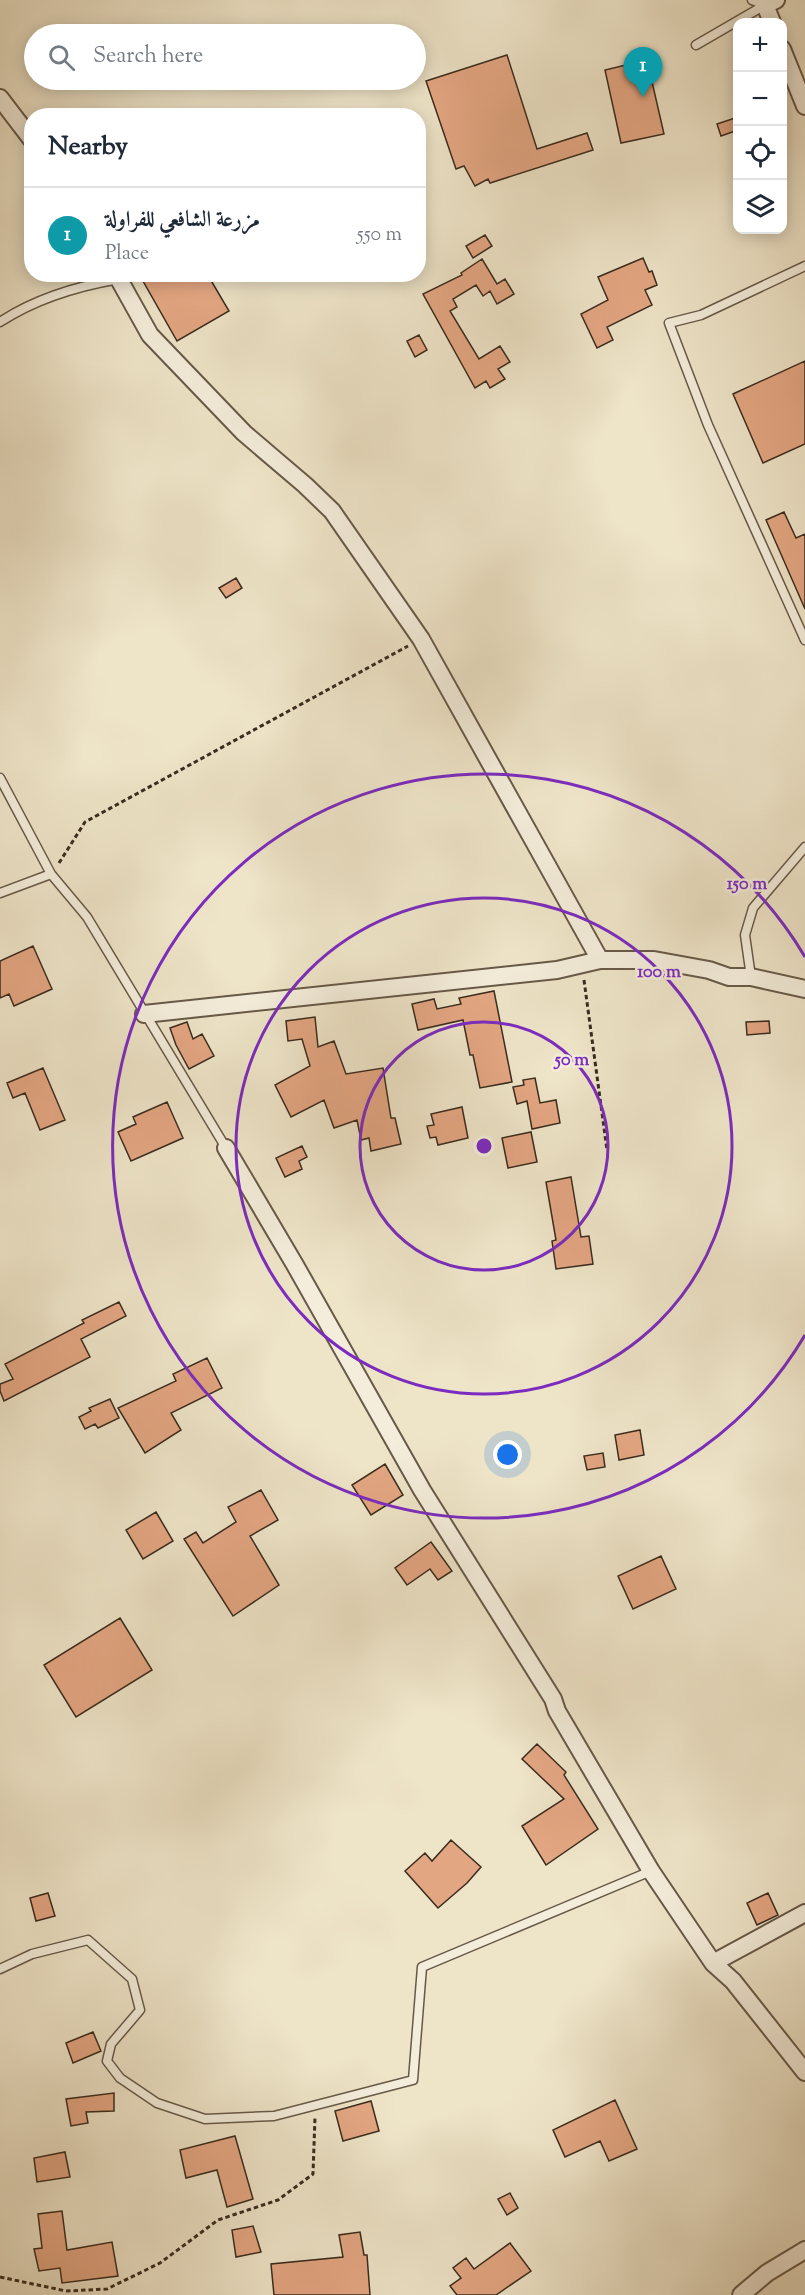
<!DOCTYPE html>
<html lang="en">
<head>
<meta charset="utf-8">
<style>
  :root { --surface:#fff; --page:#f2f2f3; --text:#1f2937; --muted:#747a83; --line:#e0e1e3; --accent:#2563eb }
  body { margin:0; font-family:"Sorts Mill Goudy",Amiri,serif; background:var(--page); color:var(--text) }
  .controls { position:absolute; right:18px; top:18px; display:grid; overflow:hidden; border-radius:12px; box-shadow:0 3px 15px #0003 }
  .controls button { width:54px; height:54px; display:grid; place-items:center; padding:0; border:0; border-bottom:2px solid var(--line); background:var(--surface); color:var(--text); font:30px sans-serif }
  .you { position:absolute; left:508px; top:1455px; width:21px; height:21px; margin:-15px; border:4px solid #fff; border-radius:50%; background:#1a73e8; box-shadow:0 0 0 9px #1a73e833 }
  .badge { display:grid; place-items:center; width:39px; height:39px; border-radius:50%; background:var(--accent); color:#fff; font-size:20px; font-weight:700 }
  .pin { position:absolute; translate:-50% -50px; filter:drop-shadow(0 2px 3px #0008) }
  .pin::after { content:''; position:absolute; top:32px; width:21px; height:18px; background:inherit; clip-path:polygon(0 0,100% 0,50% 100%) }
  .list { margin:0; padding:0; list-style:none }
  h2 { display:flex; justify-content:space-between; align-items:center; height:78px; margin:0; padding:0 24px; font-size:26px }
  h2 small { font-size:20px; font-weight:400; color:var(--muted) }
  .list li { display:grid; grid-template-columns:39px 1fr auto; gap:18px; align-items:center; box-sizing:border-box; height:96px; padding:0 24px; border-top:2px solid var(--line) }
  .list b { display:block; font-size:22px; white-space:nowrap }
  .list p { margin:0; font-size:20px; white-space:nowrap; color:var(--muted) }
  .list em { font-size:20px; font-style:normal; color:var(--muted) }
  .icon { flex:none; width:33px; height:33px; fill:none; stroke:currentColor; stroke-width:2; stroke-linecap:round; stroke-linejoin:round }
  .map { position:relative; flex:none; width:805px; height:2295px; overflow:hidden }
  .search { position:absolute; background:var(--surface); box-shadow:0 3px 15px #0003; left:24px; top:24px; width:402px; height:66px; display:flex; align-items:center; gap:15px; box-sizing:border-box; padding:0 21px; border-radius:33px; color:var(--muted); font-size:22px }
  .panel { position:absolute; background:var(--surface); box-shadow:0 3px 15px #0003; left:24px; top:108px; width:402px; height:174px; border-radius:24px }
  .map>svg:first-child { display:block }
</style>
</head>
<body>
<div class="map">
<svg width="805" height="2295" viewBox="0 0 805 2295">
  <rect width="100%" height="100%" fill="#eee4c8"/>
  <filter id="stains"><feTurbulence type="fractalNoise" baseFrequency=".00333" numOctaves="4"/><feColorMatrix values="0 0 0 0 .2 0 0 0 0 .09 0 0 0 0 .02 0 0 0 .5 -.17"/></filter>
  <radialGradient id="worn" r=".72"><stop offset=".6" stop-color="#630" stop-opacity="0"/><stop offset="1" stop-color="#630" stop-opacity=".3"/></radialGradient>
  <path fill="#e3a682" stroke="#3a2b1e" stroke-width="1.5" d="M507,55L537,149L587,133L593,150L490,183L488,179L475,186L464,166L456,169L426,81Z
    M647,60L664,134L621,143L605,70Z
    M738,117V130L721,136L717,124Z
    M485,235L492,246L473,258L466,246Z
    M643,258L649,272L652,271L657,285L645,290L652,305L607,327L613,340L597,348L581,314L608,300L598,277Z
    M482,259L497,284L505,279L514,294L497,304L490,291L483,296L476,285L453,299L457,307L450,311L479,359L500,346L510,362L498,369L505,379L490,388L486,381L475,388L423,294L462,275L461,273Z
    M139,274H197L201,281L209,277L229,311L177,341Z
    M419,335L427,350L415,357L407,341Z
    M805,361V444L763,463L733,394Z
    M784,512L796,538L805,534V609L766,520Z
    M236,578L242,588L226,598L219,588Z
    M33,946L52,989L14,1006L9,994L0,998V961Z
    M494,991L512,1082L480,1088L473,1055H470L463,1020L418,1030L412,1004L434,999L437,1009L461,1004L459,998Z
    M315,1017L318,1047L334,1041L346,1074L383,1068L391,1118H395L401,1144L371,1151L369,1138L361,1140L357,1120L334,1128L324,1100L291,1117L275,1085L310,1066L302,1039L288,1041L286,1021Z
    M769,1021L770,1033L747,1035L746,1022Z
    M187,1022L193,1039L202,1034L214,1056L189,1069L176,1045L170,1028Z
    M43,1068L65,1120L40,1130L25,1093L13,1098L7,1083Z
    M535,1078L540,1103L556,1100L560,1123L532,1129L527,1101L517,1104L513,1087L524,1085L523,1080Z
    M167,1102L183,1138L131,1161L118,1132L136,1124L133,1117Z
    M462,1107L468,1138L438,1145L436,1137L430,1138L427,1126L434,1125L431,1114Z
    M531,1132L537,1162L508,1168L502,1138Z
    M302,1146L307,1157L299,1161L302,1169L285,1177L276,1158Z
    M571,1177L581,1237L589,1236L593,1264L556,1269L552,1241L556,1240L546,1182Z
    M119,1302L126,1316L81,1339L90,1357L4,1401L0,1391V1384L13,1379L5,1364L84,1323L82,1320Z
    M207,1358L222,1388L171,1413L181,1430L145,1453L118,1408L176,1381L173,1374Z
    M110,1399L119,1418L98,1428L95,1424L85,1429L79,1417L91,1411L89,1408Z
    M640,1430L644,1455L619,1460L615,1435Z
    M603,1453L605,1467L587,1470L584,1456Z
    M385,1464L403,1495L371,1515L352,1485Z
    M261,1490L278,1520L250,1536L279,1585L233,1616L184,1539L196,1532L203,1543L236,1522L228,1507Z
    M156,1512L173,1541L143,1559L126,1530Z
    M431,1542L452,1571L438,1580L430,1569L407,1585L395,1568Z
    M661,1556L676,1589L633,1609L618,1576Z
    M120,1618L152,1670L76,1717L44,1665Z
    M537,1744L566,1772L564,1775L598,1829L546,1865L522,1826L564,1799L522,1759Z
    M451,1840L481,1867L467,1883L438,1908L405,1871L425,1853L432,1861Z
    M48,1893L55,1916L36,1921L30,1898Z
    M768,1893L778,1915L757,1925L747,1903Z
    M93,2032L101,2051L73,2063L66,2043Z
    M114,2093V2111L86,2112L88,2123L71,2126L66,2099Z
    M615,2100L637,2149L609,2161L600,2141L565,2157L553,2130Z
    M371,2101L379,2131L343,2141L335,2111Z
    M235,2136L253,2199L227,2207L217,2170L186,2178L180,2150Z
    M65,2152L70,2177L37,2182L34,2158Z
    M510,2193L518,2208L507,2215L498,2199Z
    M62,2211L67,2250L112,2242L118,2276L62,2283L60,2268L39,2271L34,2249L42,2248L38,2214Z
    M253,2226L261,2252L236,2257L232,2230Z
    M360,2232L364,2255H367L370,2295H274L271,2264L343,2257L339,2235Z
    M510,2243L531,2271L496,2295H457L450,2286L461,2278L453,2268L466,2258L474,2269Z"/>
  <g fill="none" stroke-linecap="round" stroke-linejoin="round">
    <g stroke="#675948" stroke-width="11">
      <path id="lane" d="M696,45L765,5L752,0
        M805,266L701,315L669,323L708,425L805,640
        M0,322C35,299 78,286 119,279
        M0,778L51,874L87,917L226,1148
        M0,893L51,874
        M751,977L745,935L753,908L805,847
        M0,1969L32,1954L88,1940L132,1979L140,2010L111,2044L107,2061L120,2078L157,2103L205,2119L274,2116L413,2080L422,1967L651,1871"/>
    </g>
    <g stroke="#675948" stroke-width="20">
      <path id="street" d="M772,22L765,5L776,0
        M782,49L805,106
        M0,98L32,140
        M116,274L150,335L244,433L305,485L332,511L421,639L600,960
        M144,1014L557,970L600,960H654L709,970L729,977H751L805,989
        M226,1148L295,1265L422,1490L553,1699L557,1711L651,1871L713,1963L733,1981L805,2072
        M713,1963L805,1913
        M741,2295L767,2273L805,2250"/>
    </g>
    <path stroke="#3a2b1e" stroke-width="3" stroke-dasharray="4.5 3" stroke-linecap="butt" d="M59,863L85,822L408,646
      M584,980L607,1150
      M0,2277L66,2291L107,2289L160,2263L218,2220L278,2200L313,2174L315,2117"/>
    <use href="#lane" stroke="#f4eddb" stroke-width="8"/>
    <use href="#street" stroke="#f4eddb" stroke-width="16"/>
  </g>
  <g fill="none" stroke="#7b2cbf" stroke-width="3">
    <circle cx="484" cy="1146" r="124"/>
    <circle cx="484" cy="1146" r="248"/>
    <path d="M805 1335A372 372 0 1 1 805 957"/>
  </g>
  <circle cx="484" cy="1146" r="9" fill="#7b2cbf" stroke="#f4eddb" stroke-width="3"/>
  <g font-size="18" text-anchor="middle" font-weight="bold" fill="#7b2cbf" stroke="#f4eddb" stroke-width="5" stroke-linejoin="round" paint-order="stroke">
    <text x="747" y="889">150 m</text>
    <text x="659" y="977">100 m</text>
    <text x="572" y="1065">50 m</text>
  </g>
  <rect width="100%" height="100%" filter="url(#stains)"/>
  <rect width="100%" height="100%" fill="url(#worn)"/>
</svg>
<div class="controls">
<button>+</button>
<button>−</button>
<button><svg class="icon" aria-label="locate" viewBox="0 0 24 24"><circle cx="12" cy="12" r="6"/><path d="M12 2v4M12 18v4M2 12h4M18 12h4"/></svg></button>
<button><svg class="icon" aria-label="layers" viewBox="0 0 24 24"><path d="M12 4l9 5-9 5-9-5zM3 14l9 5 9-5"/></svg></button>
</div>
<div class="you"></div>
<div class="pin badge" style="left:643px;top:97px;background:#0f9aa8">1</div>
<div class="search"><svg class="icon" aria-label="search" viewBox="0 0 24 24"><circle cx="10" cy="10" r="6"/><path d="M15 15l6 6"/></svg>Search here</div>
<section class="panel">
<h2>Nearby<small></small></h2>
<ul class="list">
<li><span class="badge" style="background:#0f9aa8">1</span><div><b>مزرعة الشافعي للفراولة</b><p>Place</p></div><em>550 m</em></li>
</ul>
</section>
</div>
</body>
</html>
